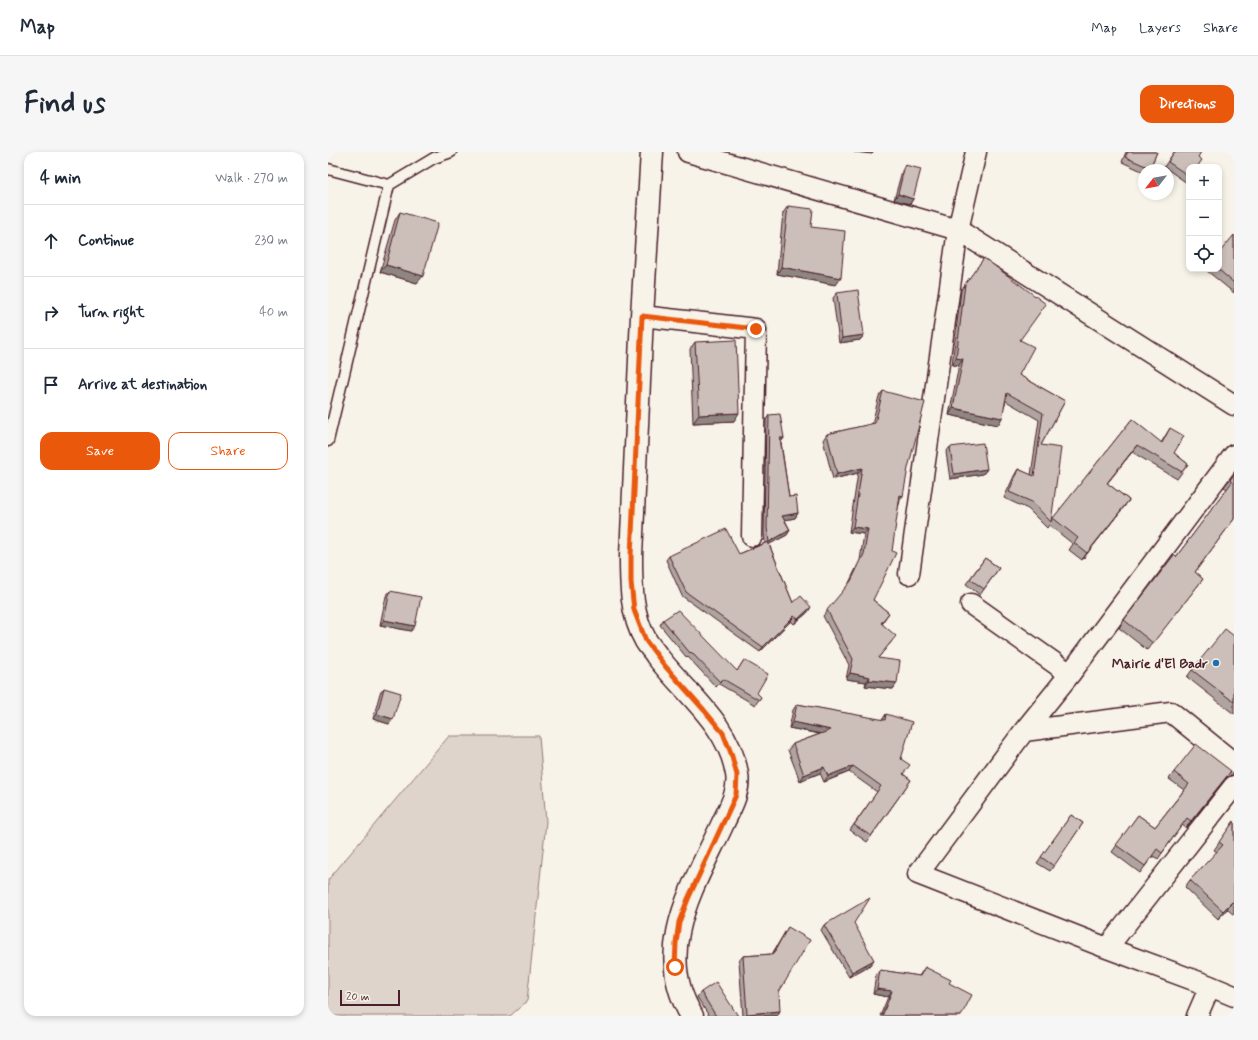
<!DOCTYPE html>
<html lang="en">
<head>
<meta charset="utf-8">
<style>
  :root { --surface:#fff; --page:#f6f6f7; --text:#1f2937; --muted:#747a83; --line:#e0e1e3; --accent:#ea580c }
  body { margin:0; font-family:Mynerve,sans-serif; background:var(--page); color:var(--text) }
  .controls { position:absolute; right:12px; top:12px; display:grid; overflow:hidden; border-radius:8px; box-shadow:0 2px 6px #0003 }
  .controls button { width:36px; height:36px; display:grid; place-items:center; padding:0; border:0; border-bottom:1px solid var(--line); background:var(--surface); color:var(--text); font:20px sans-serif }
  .compass { position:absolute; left:810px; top:12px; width:36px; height:36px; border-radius:50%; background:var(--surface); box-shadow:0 2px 6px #0003; rotate:239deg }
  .scale { position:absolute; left:12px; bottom:10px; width:60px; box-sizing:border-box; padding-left:4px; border:2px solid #4a1f2b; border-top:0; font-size:11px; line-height:14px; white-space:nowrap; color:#4a1f2b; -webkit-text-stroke:3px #f7f3e8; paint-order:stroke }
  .stop { position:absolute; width:12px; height:12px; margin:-9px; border:3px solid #ea580c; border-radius:50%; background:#fff }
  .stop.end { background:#ea580c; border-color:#fff; box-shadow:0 1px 4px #0008 }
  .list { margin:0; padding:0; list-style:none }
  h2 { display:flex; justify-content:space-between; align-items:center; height:52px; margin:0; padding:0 16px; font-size:17px }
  h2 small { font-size:13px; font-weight:400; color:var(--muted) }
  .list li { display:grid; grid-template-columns:26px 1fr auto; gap:12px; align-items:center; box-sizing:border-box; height:72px; padding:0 16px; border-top:1px solid var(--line) }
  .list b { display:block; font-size:15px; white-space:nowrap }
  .list em { font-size:13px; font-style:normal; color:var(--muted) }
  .actions { display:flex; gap:8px; padding:12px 16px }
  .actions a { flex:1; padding:9px 0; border:1px solid var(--accent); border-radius:12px; text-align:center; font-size:14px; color:var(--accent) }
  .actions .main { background:var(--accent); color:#fff }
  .icon { flex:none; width:22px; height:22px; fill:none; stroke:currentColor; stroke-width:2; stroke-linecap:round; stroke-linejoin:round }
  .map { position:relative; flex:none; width:906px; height:864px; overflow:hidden; border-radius:12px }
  header { display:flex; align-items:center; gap:24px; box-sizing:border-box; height:56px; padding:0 20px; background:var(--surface); border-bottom:1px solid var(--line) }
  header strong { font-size:19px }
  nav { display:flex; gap:22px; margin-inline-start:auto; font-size:14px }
  .intro { display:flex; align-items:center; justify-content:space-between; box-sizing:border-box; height:96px; padding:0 24px }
  h1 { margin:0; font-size:28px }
  .button { padding:10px 18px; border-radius:12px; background:var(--accent); color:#fff; font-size:14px; font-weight:700 }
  main { display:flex; gap:24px; padding:0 24px }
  aside { flex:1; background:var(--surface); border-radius:12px; box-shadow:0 2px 6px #0003 }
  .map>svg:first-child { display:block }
</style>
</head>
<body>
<header>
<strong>Map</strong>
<nav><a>Map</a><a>Layers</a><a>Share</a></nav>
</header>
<div class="intro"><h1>Find us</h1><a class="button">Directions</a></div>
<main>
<aside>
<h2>4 min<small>Walk · 270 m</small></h2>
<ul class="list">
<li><svg class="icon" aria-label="ahead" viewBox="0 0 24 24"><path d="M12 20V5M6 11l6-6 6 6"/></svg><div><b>Continue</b></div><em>230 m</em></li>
<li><svg class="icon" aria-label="right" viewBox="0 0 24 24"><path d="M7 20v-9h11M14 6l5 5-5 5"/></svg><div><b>Turn right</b></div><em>40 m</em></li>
<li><svg class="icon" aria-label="arrive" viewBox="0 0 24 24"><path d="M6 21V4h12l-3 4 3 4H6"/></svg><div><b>Arrive at destination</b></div></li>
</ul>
<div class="actions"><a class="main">Save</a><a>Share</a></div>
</aside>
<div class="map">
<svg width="906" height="864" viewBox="0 0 906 864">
  <rect width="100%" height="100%" fill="#f7f3e8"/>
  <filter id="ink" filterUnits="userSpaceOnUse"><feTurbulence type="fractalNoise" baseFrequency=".025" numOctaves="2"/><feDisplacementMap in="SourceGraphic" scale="8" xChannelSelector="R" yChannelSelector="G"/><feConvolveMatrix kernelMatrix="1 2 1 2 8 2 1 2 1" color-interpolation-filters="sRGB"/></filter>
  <g filter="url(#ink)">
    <path fill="#ded4cc" stroke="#947a7c" d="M121,584H211L218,670L199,849L182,864H0V728Z"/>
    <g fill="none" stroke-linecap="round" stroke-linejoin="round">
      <g stroke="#4a1f2b" stroke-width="13">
        <path id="service" d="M0,17L61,33
          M0,289L61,33L106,6L123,0"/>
      </g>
      <g stroke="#4a1f2b" stroke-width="23">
        <path id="minor" d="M360,0L630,78L906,253
          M314,164L428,177L424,384
          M906,303L742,522L696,579L590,722L779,796L882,834L906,844
          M581,422L630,78L648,0
          M643,452L742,522
          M696,579L843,560L906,611
          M779,796L906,634
          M869,864L882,834"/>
      </g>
      <g stroke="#4a1f2b" stroke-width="25">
        <path id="secondary" d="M324,0L314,164L303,404C303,433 303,463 318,489C321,494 326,499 329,504C358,542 401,572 409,622C412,639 402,656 395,671C367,732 323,798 364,864"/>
      </g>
      <use href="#service" stroke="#f7f3e8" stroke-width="10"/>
      <use href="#minor" stroke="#f7f3e8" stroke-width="20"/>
      <use href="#secondary" stroke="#f7f3e8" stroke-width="22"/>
    </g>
    <path fill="#afa49f" stroke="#4a1f2b" d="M798,0H829L822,16L821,18H816V20L794,10Z
      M846,0L861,15V28L859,31L836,15Z
      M577,13L585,47L582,52L566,48L574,19Z
      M460,54L483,75L508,133L449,122L455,61Z
      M72,60L89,131L52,120L67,68Z
      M906,83V141L878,118V117H891Z
      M656,106L692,188L691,223L737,249L713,293L723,369L804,267L833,291L842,276L846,301L860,312L849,327L804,300L779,331L801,348L754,408L741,398L745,392L721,373L719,376L700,357L676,346L686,324L690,317L703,323L711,268L678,249L670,273L621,263L631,213H624L633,138Z
      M509,141L536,183L532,188L511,191L505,146Z
      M367,190L406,269L365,271L362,197Z
      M555,239L572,349L545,448L561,461L554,471L564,489L550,506L569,531L565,537L537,534L538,530L518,527L521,513L495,464L520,433L532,408L536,382L521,380L530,321L505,327L495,288L499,282L544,272L551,244Z
      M441,263L456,286L453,290L461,345L470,361L467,366L457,368L462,378L459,383L441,392L465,451L480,460L466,472L463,469L432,500L354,444L338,408L341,404L411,402L437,391L436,381L438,268Z
      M622,295L659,317L655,322L622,327L618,300Z
      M906,322V367L867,420L875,427L819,498L791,476L796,468L848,405L899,337L896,335Z
      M657,406L671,416L652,443L638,432Z
      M62,439L83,479L52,473L58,444Z
      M335,468L409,519L416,508L429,541L433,545L427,553L391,532L388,535L360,505L359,506L332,473Z
      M906,484V562L859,525L864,518Z
      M56,536L61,572L45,567L52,541Z
      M469,552L554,568L558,562L573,607L575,622L583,628L539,690L522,678L549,640L521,620L496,630L492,621L472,629L460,598L465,592L492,582L461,576L465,558Z
      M846,620L898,626L858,676L854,673L830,707L825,704L812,721L784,700L810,663L827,675L856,638L841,627Z
      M743,663L755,671L722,719L709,711Z
      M906,669V763L899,757L890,767L857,735L862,728L889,700L886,698Z
      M496,773L542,813L521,825L493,778Z
      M460,775L451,840L449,864H415L411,809L415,804L444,802Z
      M597,815L621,831L633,864H552L560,845L545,842L548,823L552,818L591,824Z
      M373,840L410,864H381L369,845Z"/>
    <path fill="#8f8682" stroke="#4a1f2b" d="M526,0H546L544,2Z
      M570,42L585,47L582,52L566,48Z
      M58,113L95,124L89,131L52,120Z
      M453,115L513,126L508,133L449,122Z
      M536,183L532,188L511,191L514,186Z
      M628,206L635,207L631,213H624Z
      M625,256L674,266L670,273L621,263Z
      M411,261L406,269L365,271L371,263Z
      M452,286H456L452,291Z
      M809,293L804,300L774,338L779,331Z
      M534,316L530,321L505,327L509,322Z
      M659,317L655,322L622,327L626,322Z
      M572,343L575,344L571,349Z
      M801,348L796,355L754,408L759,401Z
      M470,361L467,366L451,369L454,364Z
      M525,375L540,377L536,382L521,380Z
      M462,378L459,383L438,394L441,390Z
      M483,455L480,460L466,472L470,467Z
      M466,464L463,469L432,500L435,495Z
      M56,468L87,474L83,479L52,473Z
      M522,521L542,525L538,530L518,527Z
      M541,528L569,531L565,537L537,534Z
      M49,562L65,567L61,572L45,567Z
      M465,570L503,578L499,583L461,576Z
      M525,614L521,620L496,630L500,624Z
      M496,615L492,621L472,629L476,623Z
      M903,619L898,626L858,676L863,669Z
      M904,750L899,757L890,767L895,759Z
      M546,808L542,813L521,825L524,820Z
      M549,837L564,839L560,845L545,842Z
      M452,859L449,864H417L419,862Z"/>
    <path fill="#ccbfb9" stroke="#4a1f2b" d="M800,0H829L822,16L797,5Z
      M846,0H873L870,5L874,8L869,15H861V24L840,10Z
      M577,13L593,17L585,47L570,42Z
      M460,54L485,57L483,75L517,79L513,126L453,115Z
      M72,60L110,71L95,124L58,113Z
      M906,83V131L890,117H891V101Z
      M656,106L718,152L692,188L706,195L691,223L737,249L713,293L733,296L723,370L704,350L681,340L690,317L706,324L715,261L679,241L674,266L625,256L635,207L628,206L637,132Z
      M530,138L536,183L514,186L509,141Z
      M408,188L411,261L371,263L367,190Z
      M555,239L597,250L580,316L575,344L572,343L564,399L568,401L545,448L561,461L553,471L568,484L550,506L572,509L569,531L541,528L542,525L522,521L525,507L499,458L523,429L536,402L540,377L525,375L534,316L509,322L499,282L547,271Z
      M452,262L456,286H452L461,345L468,344L470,361L454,364L462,378L441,390L439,376L441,263Z
      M804,267L834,291L842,276L856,284L846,301L860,312L854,320L809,293L779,331L801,348L759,401L746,391L750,386L725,366Z
      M655,291L659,317L626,322L622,295Z
      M906,322V367L867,420L875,427L825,491L796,468L846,403L848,405L904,330L902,328Z
      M398,377L411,402L440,390L465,451L473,444L483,455L470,467L466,464L435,495L358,440L341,404Z
      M657,406L671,416L656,437L642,427Z
      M62,439L93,445L87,474L56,468Z
      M350,458L409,519L416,508L440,522L429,541L433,545L431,548L395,527L392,530L363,500L362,501L335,468Z
      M897,477L906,484V550L864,518Z
      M56,536L73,541L65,567L49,562Z
      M469,552L557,568L558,562L584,570L573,607L582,613L575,622L583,628L543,684L526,673L553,634L525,614L500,624L496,615L476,623L465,592L503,578L465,570Z
      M868,592L903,619L863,669L859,666L834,701L829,697L817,714L788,693L810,663L827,675L861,632L846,620Z
      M743,663L755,671L726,714L713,705Z
      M906,669V751L904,750L895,759L862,728L895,693L891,690Z
      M542,746L526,771L546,808L524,820L496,773Z
      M460,775L482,788L451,840L452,859L419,862L415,804L445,802Z
      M597,815L623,828L621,831L644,843L633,864H554L564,839L549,837L552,818L592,824Z
      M388,830L410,864H388L373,840Z"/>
  </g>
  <g fill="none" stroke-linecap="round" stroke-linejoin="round" filter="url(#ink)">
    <path stroke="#ea580c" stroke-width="5" d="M347,815L348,791L351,770L360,747L408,643L409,623L403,601L395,581L376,558L337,514L318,489L306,458L303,430V404L314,164L428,177"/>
  </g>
  <circle fill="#1f6fb2" stroke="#f7f3e8" stroke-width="1.5" cx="888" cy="511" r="4"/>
  <g text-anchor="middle" stroke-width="3" stroke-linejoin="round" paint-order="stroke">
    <g font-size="14" font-weight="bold" fill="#4a1f2b" stroke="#f7f3e8" text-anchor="end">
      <text x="880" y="516">Mairie d'El Badr</text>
    </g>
  </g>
</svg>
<div class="controls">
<button>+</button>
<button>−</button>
<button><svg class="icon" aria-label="locate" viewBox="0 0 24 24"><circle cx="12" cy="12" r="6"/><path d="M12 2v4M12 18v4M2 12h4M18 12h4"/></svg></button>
</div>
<svg class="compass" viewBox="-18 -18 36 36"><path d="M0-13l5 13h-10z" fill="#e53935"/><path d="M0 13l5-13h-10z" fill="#747a83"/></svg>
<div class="scale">20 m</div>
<div class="stop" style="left:347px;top:815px"></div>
<div class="stop end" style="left:428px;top:177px"></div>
</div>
</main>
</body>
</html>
